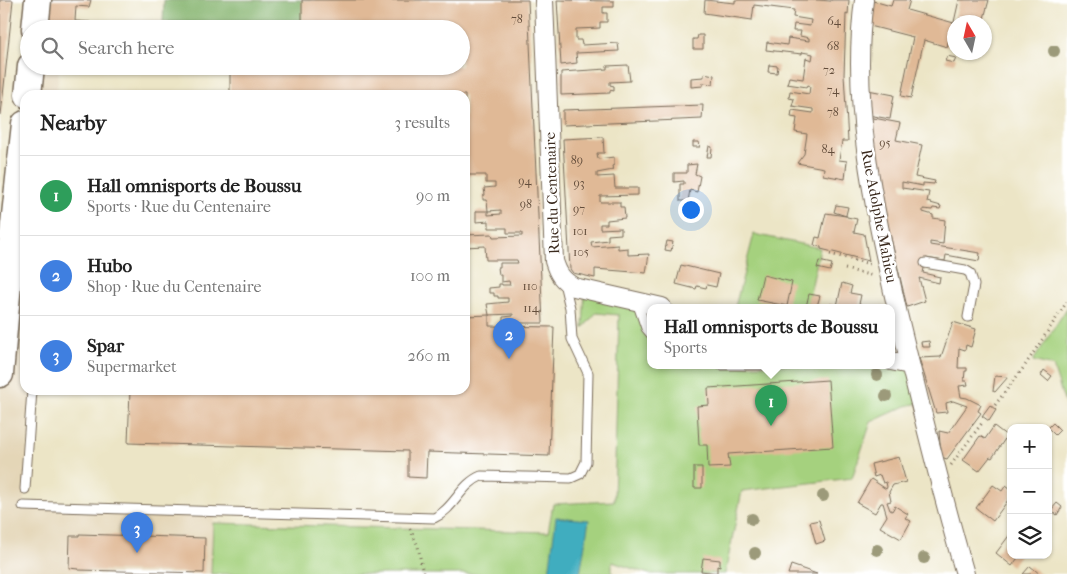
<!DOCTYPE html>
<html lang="en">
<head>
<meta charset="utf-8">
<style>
  :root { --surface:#fff; --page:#f6f6f6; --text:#222; --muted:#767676; --line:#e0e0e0; --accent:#111827 }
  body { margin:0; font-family:"IM FELL French Canon",serif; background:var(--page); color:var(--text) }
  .controls { position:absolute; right:15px; bottom:15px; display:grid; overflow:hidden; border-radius:10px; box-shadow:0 1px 4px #0004 }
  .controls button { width:45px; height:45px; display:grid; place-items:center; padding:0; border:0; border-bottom:1px solid var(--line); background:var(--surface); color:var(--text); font:25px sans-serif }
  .compass { position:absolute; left:947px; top:15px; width:45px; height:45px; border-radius:50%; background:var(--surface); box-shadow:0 1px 4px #0004; rotate:351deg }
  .you { position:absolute; left:690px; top:209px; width:18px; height:18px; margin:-12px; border:4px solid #fff; border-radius:50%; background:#1a73e8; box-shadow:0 0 0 8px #1a73e833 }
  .badge { display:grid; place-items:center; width:32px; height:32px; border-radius:50%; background:var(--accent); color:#fff; font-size:16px; font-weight:700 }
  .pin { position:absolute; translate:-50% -41px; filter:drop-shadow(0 1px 2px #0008) }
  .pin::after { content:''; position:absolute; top:26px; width:18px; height:15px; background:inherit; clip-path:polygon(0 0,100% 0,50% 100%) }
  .popup { position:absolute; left:647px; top:304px; width:248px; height:65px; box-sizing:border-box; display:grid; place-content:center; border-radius:10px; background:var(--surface); filter:drop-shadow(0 1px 4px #0005); font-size:16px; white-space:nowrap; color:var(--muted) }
  .popup b { font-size:19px; color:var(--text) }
  .popup::after { content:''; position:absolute; left:50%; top:100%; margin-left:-10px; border:10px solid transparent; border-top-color:var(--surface) }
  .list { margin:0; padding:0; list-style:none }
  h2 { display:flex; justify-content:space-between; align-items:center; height:65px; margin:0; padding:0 20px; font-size:21px }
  h2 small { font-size:16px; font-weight:400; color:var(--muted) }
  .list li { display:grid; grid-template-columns:32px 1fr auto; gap:15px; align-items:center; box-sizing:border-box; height:80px; padding:0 20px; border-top:1px solid var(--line) }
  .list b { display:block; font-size:19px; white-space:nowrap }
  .list p { margin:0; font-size:16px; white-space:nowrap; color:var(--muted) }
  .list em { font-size:16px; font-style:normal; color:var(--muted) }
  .icon { flex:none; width:28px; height:28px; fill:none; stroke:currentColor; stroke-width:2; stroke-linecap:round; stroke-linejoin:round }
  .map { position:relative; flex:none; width:1067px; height:574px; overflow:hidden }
  .search { position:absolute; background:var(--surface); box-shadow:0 1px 4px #0004; left:20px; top:20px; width:450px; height:55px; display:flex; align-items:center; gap:12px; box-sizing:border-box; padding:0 18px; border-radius:28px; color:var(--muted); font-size:19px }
  .panel { position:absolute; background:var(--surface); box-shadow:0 1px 4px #0004; left:20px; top:90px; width:450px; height:305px; border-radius:15px }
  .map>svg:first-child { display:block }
</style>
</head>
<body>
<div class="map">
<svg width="1067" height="574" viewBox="0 0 1067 574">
  <rect width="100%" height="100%" fill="#fff"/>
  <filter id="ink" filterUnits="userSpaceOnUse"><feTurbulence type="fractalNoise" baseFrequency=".02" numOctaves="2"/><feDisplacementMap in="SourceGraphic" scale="10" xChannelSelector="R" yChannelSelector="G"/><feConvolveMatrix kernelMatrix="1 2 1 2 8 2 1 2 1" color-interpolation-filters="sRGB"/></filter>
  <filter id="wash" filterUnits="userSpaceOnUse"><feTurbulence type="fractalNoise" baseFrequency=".0096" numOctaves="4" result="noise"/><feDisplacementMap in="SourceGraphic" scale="20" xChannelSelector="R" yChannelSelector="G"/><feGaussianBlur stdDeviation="1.12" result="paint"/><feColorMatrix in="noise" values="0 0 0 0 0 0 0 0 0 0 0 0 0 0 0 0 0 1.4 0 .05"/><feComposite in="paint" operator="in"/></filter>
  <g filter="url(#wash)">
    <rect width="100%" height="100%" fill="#ece5c6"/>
    <path fill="#e4d6b7" d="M31,66L59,67L57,95H28Z
      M25,124V390H32L24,506L214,512L211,574H0V374Z"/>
    <path fill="#a5d17e" stroke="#707e4e" d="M754,234L820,248L807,307H735Z
      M585,289L651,307V365H910L919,403L906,406L871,422L852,478L742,491L725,574H649L612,562V574H211L213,523L548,532L553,504L614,501L619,315L596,313L583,328Z
      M1067,308V410L1053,366L1033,361Z"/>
    <path fill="#84b36d" stroke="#606e46" d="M164,0H311L317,29H235V25L163,22Z"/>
    <path fill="#41adbf" stroke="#3e6c6e" d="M556,517L589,520L580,574H549Z"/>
    <g id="blocks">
      <path fill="#e0b996" d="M0,0H13L1,115H0Z
        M51,0H91L89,7L76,6L75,21L90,22V25L109,26V29H48Z
        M302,0H528L543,323H503V317L513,316V314L489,315L487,304L508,302V298H498V296H494V293H489V288L499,287V284H502V285H510L509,281L501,282V275H499L498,267H500V263H518L517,260H486L485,246L465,247V235L492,234L493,237L522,236V233H507V228H489V221L476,222V211H488V215L501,214V210L488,211L487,200H483V196L485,195L484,188L495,187V183H486V175H465V95H230V66H461V29H302Z
        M557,0L614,1V7H603V13H607V22H600V28L576,29V40H581L582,45L618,43L619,51L576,53L577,63L561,65Z
        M705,0L735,3V0H818L831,1V0H849L848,15L846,14L844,75L848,141H842L839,160L847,161L845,179L823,175L824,168L797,163L804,154L807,134L795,132L797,118L791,117L792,110L813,113V109L792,106L794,99L789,98L790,91L809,94L810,86L808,85L807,87L787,84L789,77L803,79L806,58L812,60L813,54L802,52V54L766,50L767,42L787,45L788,38L809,41V38L800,36L801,31H793L794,24L810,26L811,20L793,17L794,10L754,5L752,20L704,13Z
        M893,0H910L907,10L954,23V33L951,32L947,47L924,40L911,98L901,96L913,37L870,26L873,1L891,6Z
        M959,0H989L983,22H954Z
        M698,35H703V49H693V39H697Z
        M947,56L956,58L954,63L945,61Z
        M628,65L630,81L610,82V85L614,86V91L610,90V93L561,95V72L607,69V66Z
        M769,65L778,66L777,73L768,72Z
        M704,73L714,75L713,84L703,83V86L691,87V78L704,77Z
        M868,90L894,95L890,119L868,115Z
        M703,105L702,119L563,125V110Z
        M868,117L900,123L896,140L922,145L915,177L935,181L934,184L923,183V186L902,182V188L929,192L927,202L941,206L940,209L933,208L932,210L923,209V212L933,215V218L945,220L943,244L930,242V245L980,253L979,261L946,255L945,261L926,258L923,273L940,277L939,283L919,278L925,301L907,307L887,221Z
        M603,137L604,153H597L598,159L614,157V165L612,166L613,170L597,173V177L614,176L615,188H638V195L600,196V202H620V207H624L625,218L607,220V224H600V229L621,228V234L608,235V240L591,242L592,247L618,245V249L628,248V255L649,254L646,273L595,269V278L573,273L570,269L563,139Z
        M693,142H699L700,147H693Z
        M709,146L712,147L711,157H707Z
        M697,164L695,174L700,176L697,192L690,190L688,201H680V184H684V181L674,182V173H687V165Z
        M836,205L848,207L846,215L847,217L857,219L854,232L864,234L869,261L821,249V247L814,245L816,237L820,238L826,213L846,216L834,212Z
        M667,241L673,242L671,251L665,250Z
        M819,261L832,264L830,271L817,268Z
        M681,265L719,274L716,287L707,285L706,288L697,286L696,289L676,284Z
        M763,275L792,282L787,306L757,300Z
        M842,283L852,286L850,293L861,295L859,304H861L860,307H829L830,304L837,306Z
        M809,294L820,296L817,306L811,304V307H806Z
        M489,315V326L554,327L549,456L427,452L426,478L408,477V451L128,443L130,390H465V316Z
        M953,322L976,329L971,347L966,345L965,350L959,348L958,368H967V371H965L964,381H967L968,385L959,386L961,397L967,398L981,405L978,411L981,413L947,459L941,457L939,431L948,433L967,406L953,401L946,403L947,412L936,413L919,358L941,357Z
        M929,341L930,347H922L921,342Z
        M1044,370L1052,376L1048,381L1041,375Z
        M995,376L1008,377L995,392L993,391Z
        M828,380L833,447L728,454L730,467L708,468L707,445H699L697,406L709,405L708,388Z
        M990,405L996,410L989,421L982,416Z
        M1053,423L1060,430L1055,435L1048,428Z
        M994,426L1007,436L992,458L990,457L979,471L963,460L980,436L985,439Z
        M899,457L906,482L893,485L889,492L891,501L887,502L890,510L892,511L895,506L908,514L905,518L911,521L901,539L880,527L887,516L883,503H881L875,513L857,503L871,479L886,489L887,487L886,482L883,483L880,475L874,477L871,464Z
        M694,467H702V488H694Z
        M993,485L1002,491L1006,485L1011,489V496L993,521L976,508Z
        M1057,503L1062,507L1057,515L1051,510Z
        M819,520L825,541L816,544L810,522Z
        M1011,533V555H1020L1012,566L996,553Z
        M79,534L205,538L204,573L78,570V569L69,568L70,536H79Z
        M703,558L720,560V567L717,566V573L701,571Z
        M791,565L817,574H788Z
        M1030,566L1040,574H1023Z"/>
    </g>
  </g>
  <g filter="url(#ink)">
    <use href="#blocks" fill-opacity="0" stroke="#796b59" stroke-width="1"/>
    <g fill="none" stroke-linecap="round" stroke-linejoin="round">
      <g stroke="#796b59" stroke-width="11">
        <path id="lane" d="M925,263L965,270L970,273L974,285L968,317
          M637,302L646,328L651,334
          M722,365H762
          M25,489L32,390
          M23,506L434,518C454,509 461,484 481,476L571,478L580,474L586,462L588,373L572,339L570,308L564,283"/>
      </g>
      <g stroke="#796b59" stroke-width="20">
        <path id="street" d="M544,0L554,261C558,274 562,280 574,287L662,307
          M864,0C850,106 875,211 898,314C919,401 940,488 965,574
          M891,361L910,365"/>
      </g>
      <g stroke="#796b59" stroke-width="29">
        <path id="primary" d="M35,29L38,0
          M28,95L31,66
          M0,374L10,261L25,124"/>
      </g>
      <path stroke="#796b59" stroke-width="3" stroke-dasharray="1 4" stroke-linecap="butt" d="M830,254L870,264
        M845,269L874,276
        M995,405L1024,367L1067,302
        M951,465L982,423
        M410,529L418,546L423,574"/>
      <use href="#lane" stroke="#fff" stroke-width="9"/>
      <use href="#street" stroke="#fff" stroke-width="18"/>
      <use href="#primary" stroke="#fff" stroke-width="26"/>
    </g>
    <g fill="#9c9a7a">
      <circle cx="1054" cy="51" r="6"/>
      <circle cx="877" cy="375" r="6"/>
      <circle cx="886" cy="396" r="6"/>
      <circle cx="823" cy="496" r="6"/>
      <circle cx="752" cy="519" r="6"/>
      <circle cx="877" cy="550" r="6"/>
      <circle cx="755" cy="553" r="6"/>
      <circle cx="924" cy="558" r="6"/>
    </g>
  </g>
  <g text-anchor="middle" stroke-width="5" stroke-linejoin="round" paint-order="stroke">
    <g font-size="12" fill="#644e3c">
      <text x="517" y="23">78</text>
      <text x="834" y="25">64</text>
      <text x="833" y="50">68</text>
      <text x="829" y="74">72</text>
      <text x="833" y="94">74</text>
      <text x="833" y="116">78</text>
      <text x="885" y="147">95</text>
      <text x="828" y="153">84</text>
      <text x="577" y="164">89</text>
      <text x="525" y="185">94</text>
      <text x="579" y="187">93</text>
      <text x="526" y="208">98</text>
      <text x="579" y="213">97</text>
      <text x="580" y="235">101</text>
      <text x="581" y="256">105</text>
      <text x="530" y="290">110</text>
      <text x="531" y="312">114</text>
    </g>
    <g font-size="15" fill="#3b2a1e" stroke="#fff">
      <text transform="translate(552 193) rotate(-92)" y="5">Rue du Centenaire</text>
      <text transform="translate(879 216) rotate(79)" y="5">Rue Adolphe Mahieu</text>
    </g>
  </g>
</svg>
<div class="controls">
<button>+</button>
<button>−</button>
<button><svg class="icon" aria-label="layers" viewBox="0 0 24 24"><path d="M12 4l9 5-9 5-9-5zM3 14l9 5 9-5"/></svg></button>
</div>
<svg class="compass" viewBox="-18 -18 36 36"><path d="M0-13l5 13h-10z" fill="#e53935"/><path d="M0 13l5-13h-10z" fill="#767676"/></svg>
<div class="you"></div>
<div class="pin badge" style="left:771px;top:426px;background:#2e9e5b">1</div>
<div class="popup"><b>Hall omnisports de Boussu</b>Sports</div>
<div class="pin badge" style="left:509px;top:359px;background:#3f7fe0">2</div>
<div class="pin badge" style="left:137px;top:553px;background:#3f7fe0">3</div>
<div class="search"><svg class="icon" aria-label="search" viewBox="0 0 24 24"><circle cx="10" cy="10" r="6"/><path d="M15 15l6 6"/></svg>Search here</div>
<section class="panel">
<h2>Nearby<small>3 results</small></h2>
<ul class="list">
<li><span class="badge" style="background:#2e9e5b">1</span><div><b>Hall omnisports de Boussu</b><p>Sports · Rue du Centenaire</p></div><em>90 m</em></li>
<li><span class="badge" style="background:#3f7fe0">2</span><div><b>Hubo</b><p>Shop · Rue du Centenaire</p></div><em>100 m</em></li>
<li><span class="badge" style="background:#3f7fe0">3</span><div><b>Spar</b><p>Supermarket</p></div><em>260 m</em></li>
</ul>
</section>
</div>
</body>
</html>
